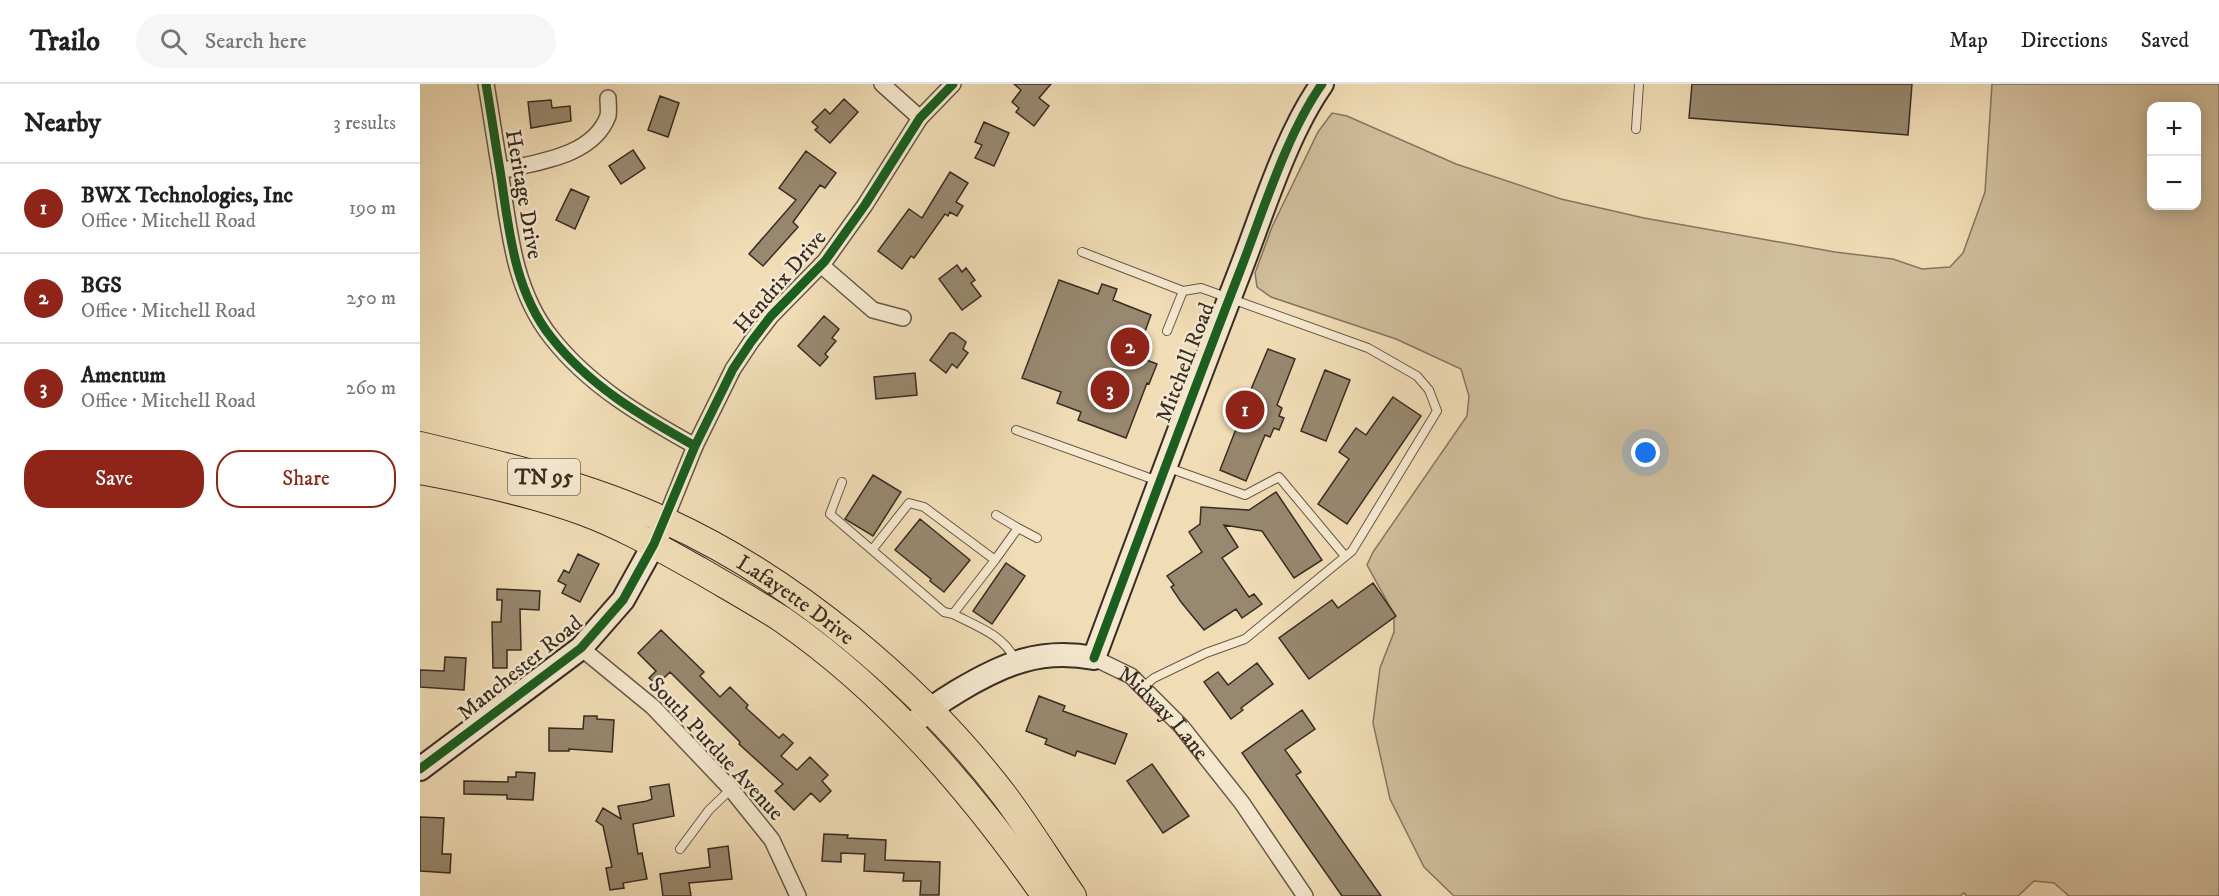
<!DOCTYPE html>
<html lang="en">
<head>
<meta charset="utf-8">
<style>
  :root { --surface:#fff; --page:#f6f6f6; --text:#202124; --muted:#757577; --line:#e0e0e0; --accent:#8f2418 }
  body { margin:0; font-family:"IM FELL DW Pica",serif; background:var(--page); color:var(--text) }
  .controls { position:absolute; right:18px; top:18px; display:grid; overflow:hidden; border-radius:12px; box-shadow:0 3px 15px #0003 }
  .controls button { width:54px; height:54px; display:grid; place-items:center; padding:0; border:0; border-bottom:2px solid var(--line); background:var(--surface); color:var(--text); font:30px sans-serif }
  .you { position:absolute; left:1226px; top:369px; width:21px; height:21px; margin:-15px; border:4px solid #fff; border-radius:50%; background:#1a73e8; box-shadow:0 0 0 9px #1a73e833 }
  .badge { display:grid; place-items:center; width:39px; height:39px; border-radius:50%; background:var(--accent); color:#fff; font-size:20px; font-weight:700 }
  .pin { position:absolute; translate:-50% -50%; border:3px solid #fff; box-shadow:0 2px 6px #0006 }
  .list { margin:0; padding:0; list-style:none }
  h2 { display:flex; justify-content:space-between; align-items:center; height:78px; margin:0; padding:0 24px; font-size:26px }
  h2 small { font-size:20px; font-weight:400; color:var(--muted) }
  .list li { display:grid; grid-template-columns:39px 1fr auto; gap:18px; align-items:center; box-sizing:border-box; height:90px; padding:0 24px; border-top:2px solid var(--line) }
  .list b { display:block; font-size:22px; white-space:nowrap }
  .list p { margin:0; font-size:20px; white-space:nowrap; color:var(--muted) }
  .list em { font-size:20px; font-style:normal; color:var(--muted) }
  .actions { display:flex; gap:12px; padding:18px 24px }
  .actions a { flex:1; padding:14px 0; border:2px solid var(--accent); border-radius:24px; text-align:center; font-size:21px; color:var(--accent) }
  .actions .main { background:var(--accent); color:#fff }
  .icon { flex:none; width:33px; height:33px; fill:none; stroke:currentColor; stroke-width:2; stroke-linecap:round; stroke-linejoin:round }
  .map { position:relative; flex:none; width:1799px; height:812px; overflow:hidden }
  header { display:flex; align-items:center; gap:36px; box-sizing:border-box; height:84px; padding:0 30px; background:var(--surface); border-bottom:2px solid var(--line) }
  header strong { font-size:28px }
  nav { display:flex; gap:33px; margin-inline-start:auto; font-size:21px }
  .search { width:420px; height:54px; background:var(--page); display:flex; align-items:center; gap:15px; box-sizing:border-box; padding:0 21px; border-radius:33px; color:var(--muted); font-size:22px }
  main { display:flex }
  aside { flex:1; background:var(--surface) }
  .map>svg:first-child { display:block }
</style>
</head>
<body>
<header>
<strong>Trailo</strong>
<div class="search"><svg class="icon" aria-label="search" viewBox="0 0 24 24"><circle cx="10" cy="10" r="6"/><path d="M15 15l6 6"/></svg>Search here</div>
<nav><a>Map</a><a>Directions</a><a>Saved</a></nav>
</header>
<main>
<aside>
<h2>Nearby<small>3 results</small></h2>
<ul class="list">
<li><span class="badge">1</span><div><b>BWX Technologies, Inc</b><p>Office · Mitchell Road</p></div><em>190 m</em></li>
<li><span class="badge">2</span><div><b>BGS</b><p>Office · Mitchell Road</p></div><em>250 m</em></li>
<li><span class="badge">3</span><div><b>Amentum</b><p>Office · Mitchell Road</p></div><em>260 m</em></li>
</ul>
<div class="actions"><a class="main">Save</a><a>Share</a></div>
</aside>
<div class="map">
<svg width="1799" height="812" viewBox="0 0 1799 812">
  <rect width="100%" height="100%" fill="#f0dcb5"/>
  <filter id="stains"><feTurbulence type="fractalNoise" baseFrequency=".00333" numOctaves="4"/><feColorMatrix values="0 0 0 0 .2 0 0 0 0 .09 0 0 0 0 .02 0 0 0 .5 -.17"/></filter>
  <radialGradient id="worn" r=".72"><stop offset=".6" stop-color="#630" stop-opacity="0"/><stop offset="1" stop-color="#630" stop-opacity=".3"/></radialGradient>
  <path fill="#d1be9c" stroke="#857560" stroke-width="1.5" fill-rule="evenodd" d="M1572,0H1799V812H1649L1634,799L1614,797L1598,812H1547L1544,809L1540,812H1034L1004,783L970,715L953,639L960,584L974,548V530L947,481L953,468L1047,332L1049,312L1041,285L976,255L851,213L837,203L835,189L852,143L898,48L912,29L927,32L1036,80L1141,115L1224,134L1415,168L1473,175L1502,185L1530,183L1543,169L1565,108ZM1732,22H1776V122H1732Z"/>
  <path fill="#98886f" stroke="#392c24" stroke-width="1.5" d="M594,0H631L619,14L629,22L614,42L596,28L599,24L592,18L601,6Z
    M1272,0H1492L1488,51L1269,34Z
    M240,12L259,19L248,53L228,46Z
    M424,15L438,28L410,59L395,46L398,43L392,38L405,25L410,30Z
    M131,16L132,24L150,22L151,37L111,44L108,18Z
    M564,38L589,49L574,82L555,74L562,61L555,58Z
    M213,66L225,84L201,100L189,82Z
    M386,67L416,89L405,104L400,101L373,138L378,143L343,182L329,170L376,116L359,104Z
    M530,88L548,99L536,118L543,122L537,132L530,128L528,132L525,130L494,174L491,172L482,185L458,167L489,125L502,134Z
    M151,105L169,113L155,145L136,136Z
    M537,181L542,188L546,184L555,196L551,199L561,212L542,226L519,195Z
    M639,196L678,210L682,200L697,205L693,216L731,231L716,272L737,280L729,300L727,299L706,354L658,336L661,328L637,319L641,308L602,294Z
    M404,232L419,245L412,254L416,257L405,270L408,273L400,282L378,262Z
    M530,249H534L546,258L543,265L548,269L537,284L532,280L526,289L510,276Z
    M848,265L875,275L857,321L862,324L859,332L864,334L859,346L854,344L850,353L845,351L826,397L800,386L818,340L811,337L822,307L829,310Z
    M905,286L930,296L906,357L881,347Z
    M495,289L497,311L456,315L454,293Z
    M973,313L1001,332L927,440L898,420L929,375L919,368L936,344L946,351Z
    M453,391L481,408L453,452L425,435Z
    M856,408L902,476L874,494L842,447L804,441L818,463L802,474L829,513L834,510L842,520L822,534L816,525L784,546L761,518L751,503L754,501L747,492L782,468L769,448L780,440L781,423L829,426Z
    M500,435L550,476L524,508L510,497L511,495L475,466Z
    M158,470L179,480L160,518L142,509L146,501L138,497L144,486L149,489Z
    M586,479L605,492L572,540L553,527Z
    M953,499L976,532L889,595L859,554L912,516L918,524Z
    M77,505L120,507L119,526L100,525L101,566H87V584H73L72,538H81L82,516H77Z
    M241,546L284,588L280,592L300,613L310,603L328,621L326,624L359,654L363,650L373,659L361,672L377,686L390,673L408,691L402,697L411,707L400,718L391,709L374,726L355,707L363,700L319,660L320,658L250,588L237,601L229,594L236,587L218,569Z
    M25,573L46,574L44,606L0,603V586L24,587Z
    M837,579L853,600L821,624L823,626L811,635L784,598L798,588L808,601Z
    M619,612L645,622L643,627L707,650L695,680L657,667L655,672L625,660L627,655L606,647Z
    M882,626L895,645L865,666L881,688L876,691L961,812H922L822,669Z
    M164,632H177V635L194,636L192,668L149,665V667H129V644L163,645Z
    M732,680L769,732L743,749L707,697Z
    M96,688L115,689L113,716L87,715V711L44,710V697L88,698V693H96Z
    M249,700L254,732L213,740L218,770L222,769L227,795L203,799L204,804L190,806L186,784L192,783L183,742L176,737L183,724L201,735L198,722L227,717L232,715L230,703Z
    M0,733L24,734L22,770H31L30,789L0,787Z
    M404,750L428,751L427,754L466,756L465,776L520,778L519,811H500L501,797H483L484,789L444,787L445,770L421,769V778L402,777Z
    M308,762L312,795L269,799L271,812H243L240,790L290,783L288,765Z"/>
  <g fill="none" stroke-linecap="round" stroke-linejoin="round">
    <g stroke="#675848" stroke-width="10">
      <path id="lane" d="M1216,45L1219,0
        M662,168L763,207L781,204L948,264L997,292L1009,306L1017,327L932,467L825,555L786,569L734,594L723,603
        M747,247L763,207
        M596,346L738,397
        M746,383L825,411L859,393L925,472
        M422,398L410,430L452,466
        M576,431L598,444
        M575,476L598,444L617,454
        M533,530L575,476L504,423L489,419L452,466L524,528L533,530C556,542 584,551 595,576
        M260,765L289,726L311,705"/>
    </g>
    <g stroke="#675848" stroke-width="18">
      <g id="street">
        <path d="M66,0C71,29 75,57 80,86C89,144 93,205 131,253C169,302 223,333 275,362"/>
        <path d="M462,0L500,34"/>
        <path d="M80,87C116,78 173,73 188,32C189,27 188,19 188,14"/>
        <path d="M401,181L453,226L483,234"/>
        <path d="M245,436L275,362L313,285L331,258L351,232L405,177L445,121L500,34L533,0"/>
        <path d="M161,564L233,623L311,705L352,756L378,812"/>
        <path id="s1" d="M674,574L711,592L761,642L822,719L885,812"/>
      </g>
    </g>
    <g stroke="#392c24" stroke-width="26">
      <path id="secondary" d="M496,637C509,625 523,616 538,607C583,580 620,564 674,574C722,445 770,316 820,187C843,128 866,51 902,0
        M0,685L161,564L203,516L234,460L245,436"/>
    </g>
    <g stroke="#392c24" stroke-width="28">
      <g id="primary">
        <path id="s2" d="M0,361C84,381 168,401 246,437C373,495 499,600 584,711C608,743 630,779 653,812"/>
        <path d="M0,387C55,397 110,409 163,428C204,443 243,466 281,487C308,503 337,519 363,536C468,609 552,708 625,812"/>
      </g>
    </g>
    <use href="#lane" stroke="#f5e8cf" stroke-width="8"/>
    <use href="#street" stroke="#f5e8cf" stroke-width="15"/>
    <use href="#secondary" stroke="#f5e8cf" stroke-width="22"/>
    <use href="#primary" stroke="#f0dcb5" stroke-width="26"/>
    <g stroke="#f5e8cf" stroke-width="13">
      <path id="cycleway" d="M66,0C71,29 75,57 80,86C89,144 93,205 131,253C169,302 223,333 275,362
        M674,574C722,445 770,316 820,187C843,128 866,51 902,0
        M0,685L161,564L203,516L234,460L275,362L313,285L331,258L351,232L405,177L445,121L500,34L533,0"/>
    </g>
    <use href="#cycleway" stroke="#1b5e20" stroke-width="9"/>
  </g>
  <g text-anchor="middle" stroke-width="5" stroke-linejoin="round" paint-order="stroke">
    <rect fill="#f5e8cf" stroke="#716457" stroke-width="1.5" x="88" y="375" width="72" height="36" rx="4.5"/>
    <g font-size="21" font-weight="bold" fill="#392c24">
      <text x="124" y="400">TN 95</text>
    </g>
    <g font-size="22" fill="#392c24" stroke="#f5e8cf">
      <text transform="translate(105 110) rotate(80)" y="8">Heritage Drive</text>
      <text transform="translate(359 197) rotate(-49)" y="8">Hendrix Drive</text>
      <text transform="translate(764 278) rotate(-69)" y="8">Mitchell Road</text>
      <text dy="8" stroke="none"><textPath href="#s2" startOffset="410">Lafayette Drive</textPath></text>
      <text transform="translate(99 583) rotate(-39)" y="8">Manchester Road</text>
      <text dy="8" stroke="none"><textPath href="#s1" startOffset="90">Midway Lane</textPath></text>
      <text transform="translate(297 664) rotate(47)" y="8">South Purdue Avenue</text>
    </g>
  </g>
  <rect width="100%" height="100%" filter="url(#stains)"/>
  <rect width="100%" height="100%" fill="url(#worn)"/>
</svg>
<div class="controls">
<button>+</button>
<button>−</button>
</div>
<div class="you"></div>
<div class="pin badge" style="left:825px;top:326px">1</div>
<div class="pin badge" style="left:710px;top:263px">2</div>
<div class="pin badge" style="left:690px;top:306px">3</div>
</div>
</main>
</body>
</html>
